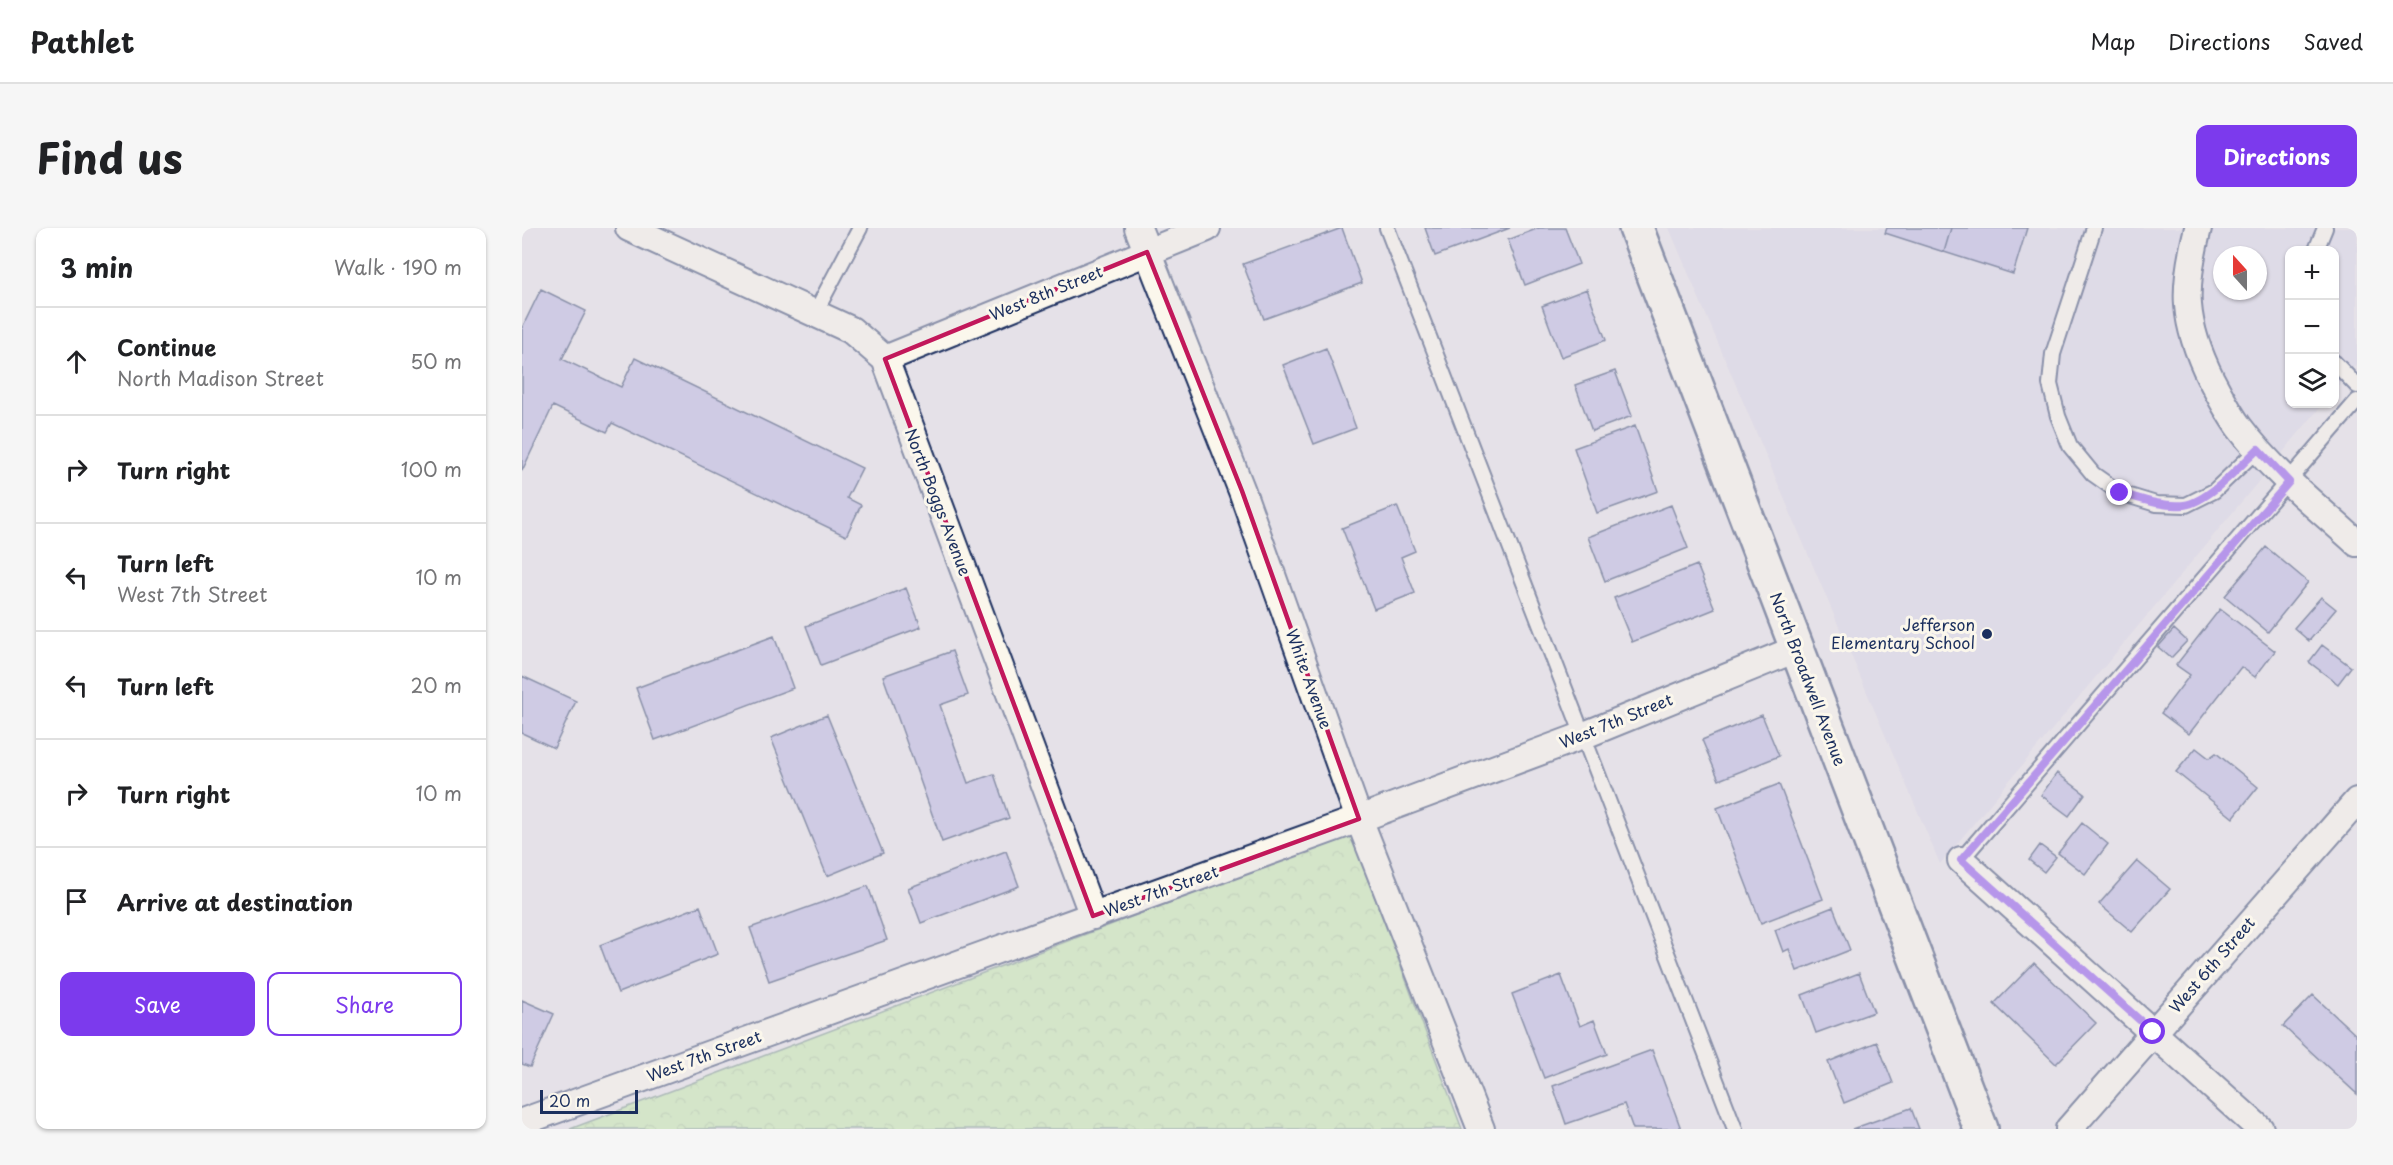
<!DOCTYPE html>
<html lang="en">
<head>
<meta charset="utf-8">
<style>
  :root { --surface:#fff; --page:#f6f6f6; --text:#202124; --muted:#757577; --line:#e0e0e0; --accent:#7c3aed }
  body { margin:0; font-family:"Playpen Sans",sans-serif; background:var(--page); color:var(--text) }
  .controls { position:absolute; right:18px; top:18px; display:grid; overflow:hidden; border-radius:12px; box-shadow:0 2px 4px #0004 }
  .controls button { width:54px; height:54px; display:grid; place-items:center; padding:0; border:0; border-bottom:2px solid var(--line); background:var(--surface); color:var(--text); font:30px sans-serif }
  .compass { position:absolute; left:1691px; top:18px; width:54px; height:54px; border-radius:50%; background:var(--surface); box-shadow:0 2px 4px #0004; rotate:339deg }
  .scale { position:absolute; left:18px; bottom:15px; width:98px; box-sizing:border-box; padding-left:6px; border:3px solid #1b2f5e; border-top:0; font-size:16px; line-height:21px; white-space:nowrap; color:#1b2f5e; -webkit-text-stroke:4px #fbf7ec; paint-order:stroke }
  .stop { position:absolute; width:18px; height:18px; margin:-14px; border:4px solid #7c3aed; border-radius:50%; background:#fff }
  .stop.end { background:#7c3aed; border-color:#fff; box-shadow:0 2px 6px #0008 }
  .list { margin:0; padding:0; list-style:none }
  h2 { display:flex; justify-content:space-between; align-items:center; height:78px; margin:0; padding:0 24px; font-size:26px }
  h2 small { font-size:20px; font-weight:400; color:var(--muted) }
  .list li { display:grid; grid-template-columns:39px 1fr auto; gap:18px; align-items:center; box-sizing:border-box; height:108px; padding:0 24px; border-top:2px solid var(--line) }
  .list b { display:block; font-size:22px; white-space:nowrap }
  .list p { margin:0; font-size:20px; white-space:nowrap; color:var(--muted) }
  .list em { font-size:20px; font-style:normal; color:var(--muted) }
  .actions { display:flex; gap:12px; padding:18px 24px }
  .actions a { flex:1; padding:14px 0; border:2px solid var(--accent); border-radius:12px; text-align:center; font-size:21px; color:var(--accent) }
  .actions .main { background:var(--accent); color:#fff }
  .icon { flex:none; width:33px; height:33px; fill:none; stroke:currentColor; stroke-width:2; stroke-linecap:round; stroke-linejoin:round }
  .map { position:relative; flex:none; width:1835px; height:901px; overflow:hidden; border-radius:12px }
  header { display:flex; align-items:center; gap:36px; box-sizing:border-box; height:84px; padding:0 30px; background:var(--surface); border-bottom:2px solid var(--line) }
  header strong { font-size:28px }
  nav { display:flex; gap:33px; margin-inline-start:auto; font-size:21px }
  .intro { display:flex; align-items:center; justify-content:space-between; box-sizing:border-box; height:144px; padding:0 36px }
  h1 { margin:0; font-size:42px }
  .button { padding:15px 27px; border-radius:12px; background:var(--accent); color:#fff; font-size:21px; font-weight:700 }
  main { display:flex; gap:36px; padding:0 36px }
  aside { flex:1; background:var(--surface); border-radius:12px; box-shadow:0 2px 4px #0004 }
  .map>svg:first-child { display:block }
</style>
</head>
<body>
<header>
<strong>Pathlet</strong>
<nav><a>Map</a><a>Directions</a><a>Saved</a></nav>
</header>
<div class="intro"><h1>Find us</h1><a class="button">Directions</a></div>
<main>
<aside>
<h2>3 min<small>Walk · 190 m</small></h2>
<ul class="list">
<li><svg class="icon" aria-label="ahead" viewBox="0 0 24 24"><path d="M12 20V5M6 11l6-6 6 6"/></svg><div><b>Continue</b><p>North Madison Street</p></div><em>50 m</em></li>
<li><svg class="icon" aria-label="right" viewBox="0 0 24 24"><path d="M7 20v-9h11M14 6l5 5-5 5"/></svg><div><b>Turn right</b></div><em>100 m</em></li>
<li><svg class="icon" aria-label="left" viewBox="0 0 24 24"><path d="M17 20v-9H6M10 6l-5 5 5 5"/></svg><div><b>Turn left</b><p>West 7th Street</p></div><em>10 m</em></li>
<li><svg class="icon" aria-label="left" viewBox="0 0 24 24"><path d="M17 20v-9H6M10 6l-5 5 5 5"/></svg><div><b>Turn left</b></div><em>20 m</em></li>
<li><svg class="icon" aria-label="right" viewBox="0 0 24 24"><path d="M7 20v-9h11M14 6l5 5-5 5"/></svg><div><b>Turn right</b></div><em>10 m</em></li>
<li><svg class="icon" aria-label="arrive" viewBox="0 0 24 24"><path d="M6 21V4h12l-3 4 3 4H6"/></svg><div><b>Arrive at destination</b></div></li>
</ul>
<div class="actions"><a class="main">Save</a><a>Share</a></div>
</aside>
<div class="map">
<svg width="1835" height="901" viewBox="0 0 1835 901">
  <defs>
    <pattern id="park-crowns" width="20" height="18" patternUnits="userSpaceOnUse" patternTransform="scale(1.5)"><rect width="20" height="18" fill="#bee8a5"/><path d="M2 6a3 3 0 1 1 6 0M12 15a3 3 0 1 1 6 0" fill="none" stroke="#a3c790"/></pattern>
  </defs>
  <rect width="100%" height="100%" fill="#e5e1e8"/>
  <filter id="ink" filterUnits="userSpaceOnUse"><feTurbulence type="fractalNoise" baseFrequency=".0167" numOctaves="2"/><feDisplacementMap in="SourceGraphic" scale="12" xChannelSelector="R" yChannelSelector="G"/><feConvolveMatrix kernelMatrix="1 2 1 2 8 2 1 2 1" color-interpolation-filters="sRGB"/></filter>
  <g filter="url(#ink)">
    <path fill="#d6d2e6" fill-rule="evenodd" d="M1147,0H1835V135L1813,162L1812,22H1768V176H1801L1418,636ZM1700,27H1736V63H1700Z"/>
    <path fill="url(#park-crowns)" stroke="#6c8c82" stroke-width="1.5" d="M829,606L940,901H48Z"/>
    <path fill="#b3afe0" stroke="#1b2f5e" stroke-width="1.5" d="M820,0L840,55L742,91L721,36Z
      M903,0H988L913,28Z
      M1017,0H1043L1057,36L1003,57L986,12Z
      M1365,0H1429L1422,24L1363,5Z
      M1429,0H1505L1491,46L1422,24Z
      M19,61L64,83L40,131L99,159L113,130L340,240L325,270L339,277L324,308L90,195L85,204L31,178L0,243V100Z
      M1065,61L1084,112L1039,129L1020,78Z
      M804,120L834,200L792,216L761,137Z
      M1093,143L1110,188L1070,203L1053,157Z
      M1113,198L1136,263L1075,285L1052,220Z
      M1149,277L1166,320L1083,353L1066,309Z
      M875,278L893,323L879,329L893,365L852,381L820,300Z
      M1744,319L1786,354L1746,404L1703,368Z
      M1175,337L1193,381L1110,414L1092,370Z
      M384,360L399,399L299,437L284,398Z
      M1799,369L1814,381L1787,413L1772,400Z
      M1698,381L1753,423L1733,449L1719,439L1667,506L1639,485L1668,447L1654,437Z
      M1652,401L1665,413L1649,430L1636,419Z
      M252,408L271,460L133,512L114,460Z
      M1800,417L1829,439L1816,456L1787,434Z
      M430,423L446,467L418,477L446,555L472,546L487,590L420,614L361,448Z
      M0,448L54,473L32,520L0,505Z
      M305,487L361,625L305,648L249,510Z
      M1240,487L1257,528L1197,552L1180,512Z
      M1674,520L1687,530L1694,525L1736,559L1711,590L1654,544Z
      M1535,545L1563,566L1547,588L1519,567Z
      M1257,556L1301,671L1239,695L1195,580Z
      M1560,595L1586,616L1563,646L1536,625Z
      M1518,617L1534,629L1522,644L1507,632Z
      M484,623L497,658L399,695L386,660Z
      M1615,633L1648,661L1610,704L1577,676Z
      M346,658L365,712L247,753L228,700Z
      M178,678L196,726L96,765L78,717Z
      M1311,679L1328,722L1275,743L1267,721L1261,724L1253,702Z
      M1512,735L1574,795L1534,836L1472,776Z
      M1337,745L1352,784L1294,805L1280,767Z
      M1039,747L1058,798L1072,792L1085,826L1022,850L990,766Z
      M1791,767L1835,808V866L1761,798Z
      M0,772L32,786L8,839L0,836Z
      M1355,814L1371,855L1322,875L1306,834Z
      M1130,822L1159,901H1111L1102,876L1044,896L1031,858Z
      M1389,880L1397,901H1330Z"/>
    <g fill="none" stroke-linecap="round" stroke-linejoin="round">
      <g stroke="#1b2f5e" stroke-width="18">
        <path id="lane" d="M865,0L1213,901
          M1572,0L1531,126L1528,156L1536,188L1548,218L1571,246L1598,265L1634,276L1664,277L1692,263L1736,221
          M1794,22L1803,0
          M293,85L338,0
          M1812,134L1835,158
          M1439,632L1835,173"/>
      </g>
      <g stroke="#1b2f5e" stroke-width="30">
        <path id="street" d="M107,0L329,102L363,131L571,688
          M616,0L720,263L837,591L959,901
          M1676,0C1670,24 1664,52 1666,77C1668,103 1678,129 1689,151C1698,168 1706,184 1717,199C1750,243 1794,278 1835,315
          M363,131L685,0
          M1439,632L1738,901
          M0,894L837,591L1060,508L1274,421
          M1547,901L1835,573"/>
      </g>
      <g stroke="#1b2f5e" stroke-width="38">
        <path id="secondary" d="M1114,0L1459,901"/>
      </g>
      <use href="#lane" stroke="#fbf7ec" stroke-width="14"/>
      <use href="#street" stroke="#fbf7ec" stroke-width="26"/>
      <use href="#secondary" stroke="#fbf7ec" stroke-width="33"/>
    </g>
  </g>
  <g fill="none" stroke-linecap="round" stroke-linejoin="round" filter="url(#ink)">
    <path stroke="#7c3aed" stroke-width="8" d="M1598,265C1619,271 1640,279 1662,277C1686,274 1718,238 1736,221L1767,254L1439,632L1631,804"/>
  </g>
  <path d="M0 0H1835V901H0ZM625,24L720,263L837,591L571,688L363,131Z" fill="#e5e1e8" fill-opacity=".55" fill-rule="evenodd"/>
  <path fill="none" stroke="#c2185b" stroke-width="4.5" stroke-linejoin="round" d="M625,24L720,263L837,591L571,688L363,131Z"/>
  <circle fill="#1b2f5e" stroke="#fbf7ec" stroke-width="2" cx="1465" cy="406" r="6"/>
  <g text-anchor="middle" stroke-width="6" stroke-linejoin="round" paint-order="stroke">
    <g font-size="16" fill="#1b2f5e" stroke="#fbf7ec">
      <text transform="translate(524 65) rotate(-22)" y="6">West 8th Street</text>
      <text transform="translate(416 274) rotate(69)" y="6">North Boggs Avenue</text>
      <text transform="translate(787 451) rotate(70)" y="6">White Avenue</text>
      <text transform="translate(1286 451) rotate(69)" y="6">North Broadwell Avenue</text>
      <text transform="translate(1094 493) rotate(-22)" y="6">West 7th Street</text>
      <text transform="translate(639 663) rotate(-20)" y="6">West 7th Street</text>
      <text transform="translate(1690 737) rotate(-49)" y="6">West 6th Street</text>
      <text transform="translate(182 828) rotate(-20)" y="6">West 7th Street</text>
    </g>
    <g font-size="16" fill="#1b2f5e" stroke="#fbf7ec" text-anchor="end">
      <text x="1453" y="403">Jefferson<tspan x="1453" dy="18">Elementary School</tspan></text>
    </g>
  </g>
</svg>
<div class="controls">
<button>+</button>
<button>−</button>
<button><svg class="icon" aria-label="layers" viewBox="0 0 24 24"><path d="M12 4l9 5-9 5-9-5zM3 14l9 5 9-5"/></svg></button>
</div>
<svg class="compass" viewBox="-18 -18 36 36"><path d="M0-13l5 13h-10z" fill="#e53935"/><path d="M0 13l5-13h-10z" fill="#757577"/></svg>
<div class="scale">20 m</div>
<div class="stop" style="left:1631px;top:804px"></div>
<div class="stop end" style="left:1598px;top:265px"></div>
</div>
</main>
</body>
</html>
